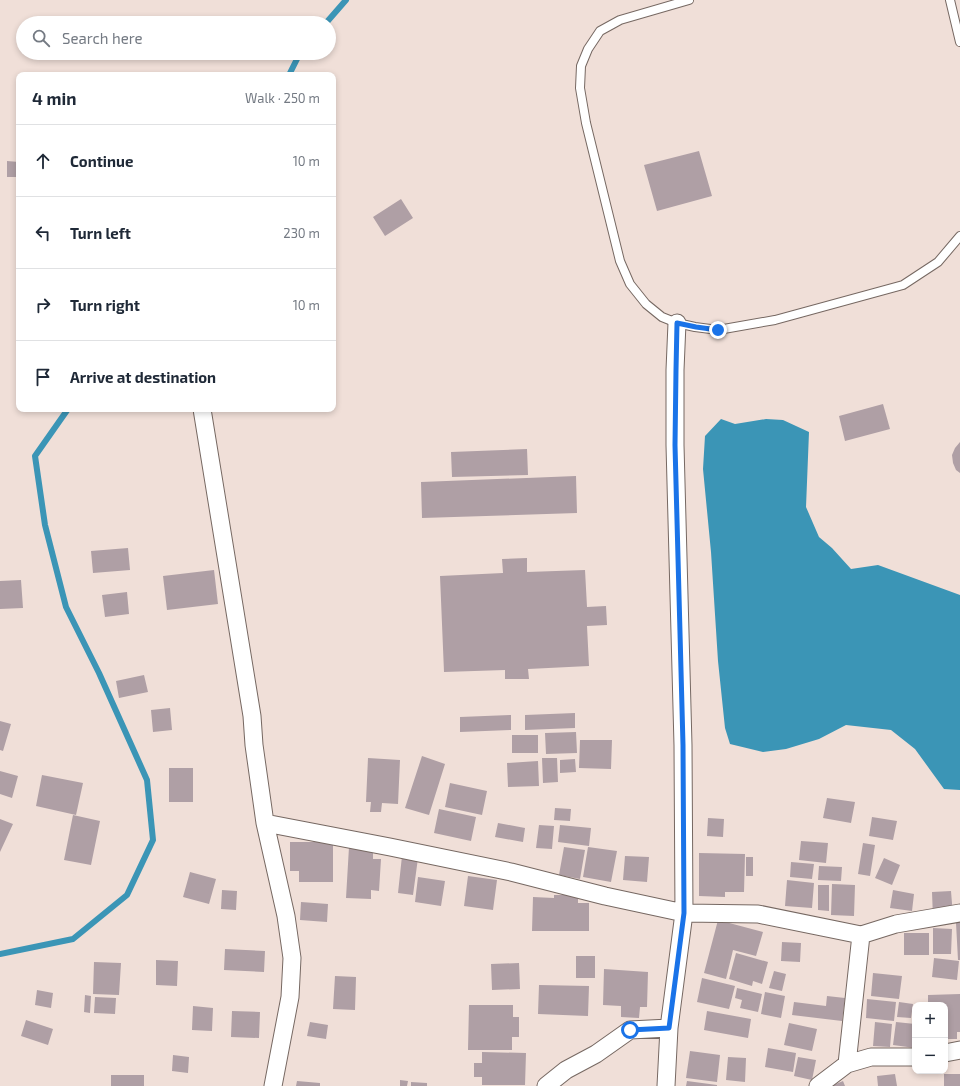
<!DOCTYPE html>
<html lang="en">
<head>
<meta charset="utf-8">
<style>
  :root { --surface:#fff; --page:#f2f2f3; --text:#1f2937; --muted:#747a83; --line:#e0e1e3 }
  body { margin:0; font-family:"Exo 2",sans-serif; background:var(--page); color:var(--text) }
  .controls { position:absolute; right:12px; bottom:12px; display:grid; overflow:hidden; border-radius:8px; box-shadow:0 2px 6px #0003 }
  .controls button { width:36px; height:36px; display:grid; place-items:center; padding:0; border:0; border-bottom:1px solid var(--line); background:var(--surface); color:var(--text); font:20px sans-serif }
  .stop { position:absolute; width:12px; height:12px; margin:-9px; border:3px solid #1a73e8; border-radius:50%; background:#fff }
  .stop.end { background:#1a73e8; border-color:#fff; box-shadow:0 1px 4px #0008 }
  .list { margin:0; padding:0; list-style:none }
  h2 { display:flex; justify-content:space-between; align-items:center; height:52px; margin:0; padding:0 16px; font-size:17px }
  h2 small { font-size:13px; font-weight:400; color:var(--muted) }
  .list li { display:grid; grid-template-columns:26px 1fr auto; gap:12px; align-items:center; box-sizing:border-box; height:72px; padding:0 16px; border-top:1px solid var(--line) }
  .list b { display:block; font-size:15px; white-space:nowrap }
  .list em { font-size:13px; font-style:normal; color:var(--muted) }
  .icon { flex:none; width:22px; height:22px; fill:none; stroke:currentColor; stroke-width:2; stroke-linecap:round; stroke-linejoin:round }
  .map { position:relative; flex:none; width:960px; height:1086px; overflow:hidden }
  .search { position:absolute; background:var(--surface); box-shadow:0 2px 6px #0003; left:16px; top:16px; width:320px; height:44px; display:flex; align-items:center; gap:10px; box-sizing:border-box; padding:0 14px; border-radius:22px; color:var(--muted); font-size:15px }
  .panel { position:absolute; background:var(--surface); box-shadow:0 2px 6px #0003; left:16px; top:72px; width:320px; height:340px; border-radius:8px }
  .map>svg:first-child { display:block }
</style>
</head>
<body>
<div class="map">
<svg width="960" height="1086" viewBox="0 0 960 1086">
  <rect width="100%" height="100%" fill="#f0dfd8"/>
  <path fill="#3b95b6" d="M721,419L735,424L766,419L783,420L809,432L806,507L819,537L832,548L851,569L878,565L960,595V790L944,789L915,749L891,730L846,725L819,739L786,749L763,752L730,744L725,728L718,661L711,552L703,469L705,436Z"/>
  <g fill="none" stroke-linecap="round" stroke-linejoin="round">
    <path stroke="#3b95b6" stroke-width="6" d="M326,23L346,0
      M289,75L300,53
      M0,954L73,939L127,895L153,840L147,780L99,673L66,607L45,525L35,456L68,409"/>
  </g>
  <path fill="#af9fa5" d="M699,151L712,196L657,211L644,165Z
    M7,161L19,162V177H7Z
    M401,199L413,218L385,236L373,217Z
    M883,404L890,429L845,441L839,416Z
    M960,442V473L956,470L953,463L952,455L955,448Z
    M527,449L528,475L452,477L451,452Z
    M576,476L577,513L422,518L421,482Z
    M128,548L130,570L93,573L91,551Z
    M527,558V572L585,570L587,607L606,606L607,625L587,626L589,666L528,669L529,679H505V670L444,672L440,576L503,573L502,559Z
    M214,570L218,604L167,610L163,576Z
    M21,580L23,608L0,609V581Z
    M127,592L129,614L105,617L102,595Z
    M144,675L148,692L119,698L116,681Z
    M170,708L172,730L153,732L151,710Z
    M575,713V728L525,730V715Z
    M511,715V730L460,732V717Z
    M0,721L11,724L3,751L0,750Z
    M576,732L577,753L546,754L545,733Z
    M512,735H538V753H512Z
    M580,740H612L611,769L579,768Z
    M422,756L445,764L429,815L405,808Z
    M368,758L400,760L398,804L382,803L381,812H370L371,802H366Z
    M542,758H557L558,782L543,783Z
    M575,759L576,772L560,773V760Z
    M538,761L539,786L508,787L507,763Z
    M169,768H193V802H169Z
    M0,771L18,776L12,798L0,794Z
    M42,775L83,783L76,815L36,806Z
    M450,783L487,791L482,815L445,807Z
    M827,798L855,802L851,823L823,818Z
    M555,808L571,809L570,821L554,820Z
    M439,809L476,817L471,841L434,833Z
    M73,815L100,821L91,865L64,860Z
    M872,817L897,821L893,840L869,836Z
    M708,818L724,819L723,837L707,836Z
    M0,819L13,824L0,852Z
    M498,823L525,828L523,842L495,837Z
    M539,825L554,826L552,849L536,848Z
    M560,825L591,828L589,846L558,842Z
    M801,841L828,843L826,863L799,860Z
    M290,842H333V882H299V871H290Z
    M863,843L875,845L870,876L858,874Z
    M349,847L373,848V859H381L379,891L371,890V899L346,898Z
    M564,847L585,850L580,879L559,875Z
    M588,847L617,851L611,882L583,877Z
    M699,853L745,854L744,892H725V897L699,896Z
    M402,856L418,858L413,895L398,893Z
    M625,856L649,857L647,882L623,880Z
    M746,857H753V876H746Z
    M884,858L900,865L892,885L875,878Z
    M791,862L814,864L812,879L790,877Z
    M819,866L842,867L841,881L818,880Z
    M190,872L216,879L209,904L183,897Z
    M468,876L497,880L493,910L464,906Z
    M418,877L445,881L441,906L415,902Z
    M787,880L814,883L812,908L785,906Z
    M832,884L855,885L854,916L831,915Z
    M818,885H829V911L818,910Z
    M222,890L237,891L236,910L221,909Z
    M893,890L914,894L912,911L890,908Z
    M951,891L953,916L933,918L932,892Z
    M554,895H578V903H589V931H532L533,897L554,898Z
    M301,902L328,904L327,922L300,920Z
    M718,920L763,932L756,956L733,950L726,979L704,973Z
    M960,922V960H958L956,923Z
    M933,928L952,929L951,954H933Z
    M904,933H929V955H904Z
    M782,942L801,943L800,962L781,961Z
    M225,949L265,951L264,972L224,970Z
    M736,953L768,962L762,984L753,981L752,986L729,979Z
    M576,956H595V978H576Z
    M934,958L959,961L957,980L932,977Z
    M156,960L178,961L177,986L156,985Z
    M94,962L121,963L119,995L93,994Z
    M519,963L520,989L492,990L491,964Z
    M604,969L648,972L647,1007H640L639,1018L621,1017V1006L603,1005Z
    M774,971L786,974L782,991L769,988Z
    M873,973L902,976L899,999L871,996Z
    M335,976L356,977L355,1010L333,1009Z
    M702,978L735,986L729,1009L697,1002Z
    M539,985L589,986L588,1016L538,1014Z
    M737,988L762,994L758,1012L740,1008L742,1000L735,998Z
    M37,990L53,993L51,1008L35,1005Z
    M765,992L785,996L781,1018L761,1014Z
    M960,994V1032H957V1039H946V1032H945V1005H928V995Z
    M85,995L91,996L90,1013L84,1012Z
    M827,996L845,998L842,1021L792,1015L794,1002L826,1006Z
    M95,997L116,998L115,1014L94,1013Z
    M867,999L896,1002L894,1021L866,1018Z
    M899,1002L913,1004L911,1018L897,1017Z
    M469,1005H513V1017H519V1037H512V1050H468Z
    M193,1006L213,1008L212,1031L192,1030Z
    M232,1011L260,1012L259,1038L231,1037Z
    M707,1011L751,1019L748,1038L704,1030Z
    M26,1020L53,1029L48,1045L21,1036Z
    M310,1022L328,1025L326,1039L307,1036Z
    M875,1022L892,1024L890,1047L873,1046Z
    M896,1022L915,1024V1048L893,1045Z
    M789,1023L817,1029L812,1051L784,1045Z
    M768,1048L796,1053L793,1072L765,1067Z
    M690,1051L720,1055L717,1082L686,1078Z
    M482,1052L526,1053L525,1085H482V1077H474V1063H482Z
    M173,1055L189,1057L188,1073L172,1071Z
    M728,1057L746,1058L745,1082L726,1080Z
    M798,1057L816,1060L812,1080L794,1076Z
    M895,1074L897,1086H878L877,1076Z
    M944,1074H960V1086H944Z
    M111,1075H144V1086H111Z
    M400,1080L408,1081L407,1086H400Z
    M297,1081L320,1083V1086H296Z
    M687,1081L717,1085V1086H686Z
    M843,1081L845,1086H831Z
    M411,1082L427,1083V1086H411Z"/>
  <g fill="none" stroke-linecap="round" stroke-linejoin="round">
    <g stroke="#766862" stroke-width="10">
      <path id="service" d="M689,0L620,20L600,31L588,49L581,66L580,88L586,123L620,261L630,284L646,304L662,317L677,323L695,327L718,330L775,320L903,285L938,262L960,236
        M950,0L960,42"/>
    </g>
    <g stroke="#766862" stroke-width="19">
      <path id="minor" d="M202,409L252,716L254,745L265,823L286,916L292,958L290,997L273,1086
        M265,823L390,847L511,872L605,896L684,913L758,914L861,935L896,924L960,913
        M945,1053L960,1050
        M847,1064L871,1057H915
        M546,1086L566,1070L596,1054L630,1030L669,1028
        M666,1086L669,1028L684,913L683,745L675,445V370L677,323
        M818,1086L847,1064L861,935"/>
    </g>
    <use href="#service" stroke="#fff" stroke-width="8"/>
    <use href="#minor" stroke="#fff" stroke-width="17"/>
  </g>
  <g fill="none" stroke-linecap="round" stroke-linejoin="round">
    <path stroke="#1a73e8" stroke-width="5" d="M630,1030L669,1028L684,913L683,745L675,445L676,370L677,323L696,327L718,330"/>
  </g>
</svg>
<div class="controls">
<button>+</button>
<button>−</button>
</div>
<div class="stop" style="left:630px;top:1030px"></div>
<div class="stop end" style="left:718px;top:330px"></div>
<div class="search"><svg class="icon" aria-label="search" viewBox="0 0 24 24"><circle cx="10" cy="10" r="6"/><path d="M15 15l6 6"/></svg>Search here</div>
<section class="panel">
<h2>4 min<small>Walk · 250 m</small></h2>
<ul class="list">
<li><svg class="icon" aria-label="ahead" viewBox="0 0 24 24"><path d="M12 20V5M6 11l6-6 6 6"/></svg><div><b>Continue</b></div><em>10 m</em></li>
<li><svg class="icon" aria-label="left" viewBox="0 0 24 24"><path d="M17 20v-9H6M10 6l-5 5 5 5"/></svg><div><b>Turn left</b></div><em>230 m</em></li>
<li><svg class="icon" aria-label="right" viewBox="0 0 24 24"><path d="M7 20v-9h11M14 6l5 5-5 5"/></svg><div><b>Turn right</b></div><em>10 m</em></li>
<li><svg class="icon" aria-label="arrive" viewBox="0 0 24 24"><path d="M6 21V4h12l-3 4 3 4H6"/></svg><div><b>Arrive at destination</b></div></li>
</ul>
</section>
</div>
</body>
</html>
